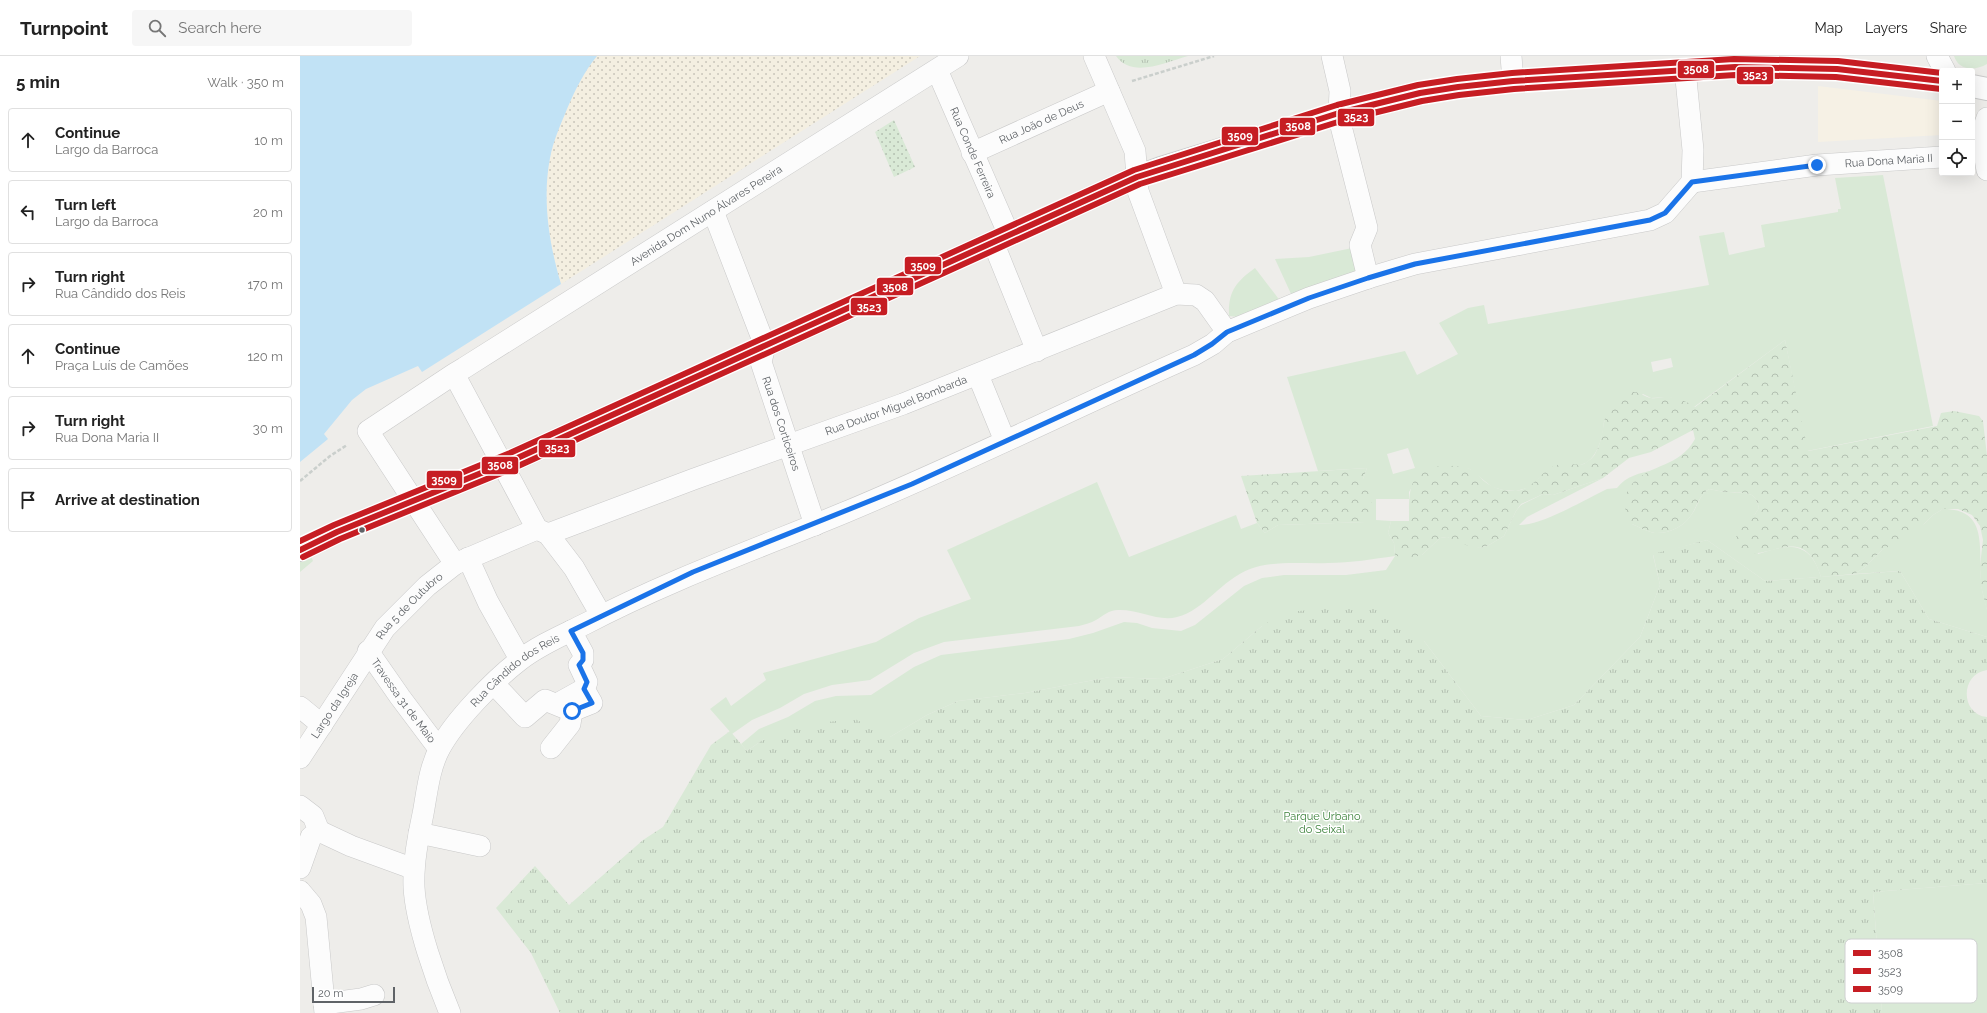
<!DOCTYPE html>
<html lang="en">
<head>
<meta charset="utf-8">
<style>
  :root { --surface:#fff; --page:#f6f6f6; --text:#222; --muted:#767676; --line:#e0e0e0 }
  body { margin:0; font-family:Raleway,sans-serif; background:var(--page); color:var(--text) }
  .controls { position:absolute; right:12px; top:12px; display:grid; overflow:hidden; border-radius:4px; box-shadow:0 4px 16px #0002 }
  .controls button { width:36px; height:36px; display:grid; place-items:center; padding:0; border:0; border-bottom:1px solid var(--line); background:var(--surface); color:var(--text); font:20px sans-serif }
  .scale { position:absolute; left:12px; bottom:10px; width:83px; box-sizing:border-box; padding-left:4px; border:2px solid #5f6367; border-top:0; font-size:11px; line-height:14px; white-space:nowrap; color:#5f6367; -webkit-text-stroke:3px #fff; paint-order:stroke }
  .stop { position:absolute; width:12px; height:12px; margin:-9px; border:3px solid #1a73e8; border-radius:50%; background:#fff }
  .stop.end { background:#1a73e8; border-color:#fff; box-shadow:0 1px 4px #0008 }
  .list { margin:0; padding:0; list-style:none }
  h2 { display:flex; justify-content:space-between; align-items:center; height:52px; margin:0; padding:0 16px; font-size:17px }
  h2 small { font-size:13px; font-weight:400; color:var(--muted) }
  .list li { display:grid; grid-template-columns:26px 1fr auto; gap:12px; align-items:center; box-sizing:border-box; height:64px; margin:0 8px 8px; padding:0 8px; border:1px solid var(--line); border-radius:4px }
  .list b { display:block; font-size:15px; white-space:nowrap }
  .list p { margin:0; font-size:13px; white-space:nowrap; color:var(--muted) }
  .list em { font-size:13px; font-style:normal; color:var(--muted) }
  .icon { flex:none; width:22px; height:22px; fill:none; stroke:currentColor; stroke-width:2; stroke-linecap:round; stroke-linejoin:round }
  .map { position:relative; flex:none; width:1687px; height:957px; overflow:hidden }
  header { display:flex; align-items:center; gap:24px; box-sizing:border-box; height:56px; padding:0 20px; background:var(--surface); border-bottom:1px solid var(--line) }
  header strong { font-size:19px }
  nav { display:flex; gap:22px; margin-inline-start:auto; font-size:14px }
  .search { width:280px; height:36px; background:var(--page); display:flex; align-items:center; gap:10px; box-sizing:border-box; padding:0 14px; border-radius:4px; color:var(--muted); font-size:15px }
  main { display:flex }
  aside { flex:1; background:var(--surface) }
  .map>svg:first-child { display:block }
</style>
</head>
<body>
<header>
<strong>Turnpoint</strong>
<div class="search"><svg class="icon" aria-label="search" viewBox="0 0 24 24"><circle cx="10" cy="10" r="6"/><path d="M15 15l6 6"/></svg>Search here</div>
<nav><a>Map</a><a>Layers</a><a>Share</a></nav>
</header>
<main>
<aside>
<h2>5 min<small>Walk · 350 m</small></h2>
<ul class="list">
<li><svg class="icon" aria-label="ahead" viewBox="0 0 24 24"><path d="M12 20V5M6 11l6-6 6 6"/></svg><div><b>Continue</b><p>Largo da Barroca</p></div><em>10 m</em></li>
<li><svg class="icon" aria-label="left" viewBox="0 0 24 24"><path d="M17 20v-9H6M10 6l-5 5 5 5"/></svg><div><b>Turn left</b><p>Largo da Barroca</p></div><em>20 m</em></li>
<li><svg class="icon" aria-label="right" viewBox="0 0 24 24"><path d="M7 20v-9h11M14 6l5 5-5 5"/></svg><div><b>Turn right</b><p>Rua Cândido dos Reis</p></div><em>170 m</em></li>
<li><svg class="icon" aria-label="ahead" viewBox="0 0 24 24"><path d="M12 20V5M6 11l6-6 6 6"/></svg><div><b>Continue</b><p>Praça Luís de Camões</p></div><em>120 m</em></li>
<li><svg class="icon" aria-label="right" viewBox="0 0 24 24"><path d="M7 20v-9h11M14 6l5 5-5 5"/></svg><div><b>Turn right</b><p>Rua Dona Maria II</p></div><em>30 m</em></li>
<li><svg class="icon" aria-label="arrive" viewBox="0 0 24 24"><path d="M6 21V4h12l-3 4 3 4H6"/></svg><div><b>Arrive at destination</b></div></li>
</ul>
</aside>
<div class="map">
<svg width="1687" height="957" viewBox="0 0 1687 957">
  <defs>
    <pattern id="forest-crowns" width="20" height="18" patternUnits="userSpaceOnUse"><rect width="20" height="18" fill="#d9e9d6"/><path d="M2 6a3 3 0 1 1 6 0M12 15a3 3 0 1 1 6 0" fill="none" stroke="#b3c0b1"/></pattern>
    <pattern id="sand-dots" width="8" height="8" patternUnits="userSpaceOnUse"><rect width="8" height="8" fill="#f4efe1"/><path d="M2 2h.1M6 6h.1" fill="none" stroke="#c9c5ba" stroke-width="1.8" stroke-linecap="round"/></pattern>
    <pattern id="park-tufts" width="24" height="20" patternUnits="userSpaceOnUse"><rect width="24" height="20" fill="#d9e9d6"/><path d="M3 7l-1-3M5 7V3M7 7l1-3M15 17l-1-3M17 17v-4M19 17l1-3" fill="none" stroke="#b3c0b1"/></pattern>
    <pattern id="garden-dots" width="8" height="8" patternUnits="userSpaceOnUse"><rect width="8" height="8" fill="#d9e9d6"/><path d="M2 2h.1M6 6h.1" fill="none" stroke="#b3c0b1" stroke-width="1.8" stroke-linecap="round"/></pattern>
  </defs>
  <rect width="100%" height="100%" fill="#eeedea"/>
  <path fill="#f6f1e5" d="M1518,30L1642,45V79L1518,86Z"/>
  <path fill="#d9e9d6" fill-rule="evenodd" d="M1654,0H1687V8C1675,15 1659,15 1654,0Z
    M1583,119L1633,370L1507,395L1485,284L1394,351L1370,341L1351,342L1343,338L1304,365C1303,384 1294,416 1269,408L1239,422L1231,431L1216,435L1203,434L1192,431L1170,413L1144,410L1115,426L1109,436V443H1076V464L1091,465L1088,477L1094,487L1095,500L1122,499L1140,482L1147,481L1180,492L1189,489L1204,480L1216,455L1221,449L1243,438L1253,439L1303,422L1227,461L1219,469C1241,470 1286,443 1307,433L1317,432C1326,420 1340,417 1354,414L1343,420L1332,468C1339,471 1348,476 1355,477C1369,478 1385,470 1392,458C1399,448 1398,441 1409,433C1416,434 1422,436 1429,436C1444,438 1455,433 1459,452L1455,458L1447,462L1458,498C1488,488 1510,484 1521,521L1465,525L1407,484L1353,499L1360,529L1340,581L1274,649L1227,664L1181,660L1124,585L962,570L923,603L862,623L810,621L725,637L658,645L627,659L590,681L464,683L447,695L441,688L459,673L488,661L515,645L536,640L571,639L614,611L641,599L769,583L793,577L824,566L837,567L852,572L881,575L895,569L944,530L962,522L984,519H1046L1086,514L1095,500C1073,503 1051,507 1028,507C1003,508 974,504 950,513C921,524 905,554 877,561C858,566 838,553 818,554C809,554 803,560 796,564C791,567 785,568 779,570L644,586L614,597L570,624L532,629L504,638L480,652L452,664L432,678L410,653L426,641L431,650L466,624L463,617L576,586L619,562L671,543L647,494L797,426L829,501L936,459L941,473L957,467L965,477L978,469L1065,466L1063,423L1067,412L1018,415L987,321L1105,295L1117,319L1158,298L1139,267L1168,252L1184,249L1188,268L1409,229L1399,180L1424,176L1429,199L1465,191L1461,169L1538,156V153H1541L1535,122ZM1371,302L1373,311L1353,316L1351,306ZM1108,392L1115,412L1093,418L1087,398Z
    M1057,191L1062,215L992,240L975,203L1009,201Z
    M955,212L981,246L939,261L929,260C928,235 936,226 955,212Z
    M1643,453C1687,453 1679,488 1681,524C1681,534 1685,544 1687,554C1687,563 1687,572 1687,581L1629,563L1600,515L1554,518L1564,512L1582,494L1624,468L1633,459Z
    M10,498L13,505L0,516V503Z
    M1687,827V957H1582L1573,836Z"/>
  <path fill="url(#forest-crowns)" d="M1485,284L1508,395L1637,370L1641,357L1654,355L1679,360L1683,365L1687,400V555L1681,530L1680,510L1683,484L1680,470L1672,459L1658,453H1643L1633,459L1614,478L1582,494L1564,512L1554,518L1521,521C1501,456 1459,520 1435,487L1440,463L1455,458L1459,452C1455,433 1444,438 1429,436C1422,436 1416,434 1409,433C1399,440 1398,448 1392,458C1385,470 1369,478 1355,477C1348,476 1339,471 1332,468L1323,448C1325,441 1327,433 1332,428C1351,407 1379,412 1395,383L1393,374L1351,396L1329,402L1303,422L1253,439L1243,438L1221,448L1216,455L1204,480L1189,489L1180,492L1171,491L1147,481L1140,482L1122,499L1114,501L1095,500L1094,487L1088,477L1091,465H1109C1109,437 1107,415 1140,410C1149,409 1162,410 1170,413C1177,416 1179,421 1184,425C1192,432 1204,435 1215,435C1235,434 1240,414 1257,409C1267,406 1275,410 1284,408C1288,405 1293,402 1295,398C1309,377 1297,336 1334,336C1340,336 1345,341 1351,342C1357,343 1364,340 1370,341C1380,342 1387,346 1395,351Z
    M1067,412L1063,423C1080,433 1070,451 1065,466L978,469L965,477L957,467L941,420Z"/>
  <path fill="url(#sand-dots)" d="M297,0H620L261,228C249,188 242,143 250,102C253,85 261,68 267,53C275,34 284,16 297,0Z"/>
  <path fill="url(#park-tufts)" d="M816,0H888C866,6 832,23 816,0Z
    M1407,484L1465,525L1600,515L1629,563L1687,581V614C1660,618 1660,658 1687,661V827L1573,836L1582,957H260L231,897L196,852L235,810L269,849L343,784L363,771L411,689L430,675L447,695L464,683L509,668L555,663L590,681L627,659L658,645L725,637L810,621L862,623L923,603L962,570L978,560L991,556L1067,547L1124,585L1181,660L1227,664L1274,649L1340,581L1360,529L1353,498Z"/>
  <path fill="url(#garden-dots)" d="M594,64L615,111L594,121L575,76Z"/>
  <path fill="#c1e2f5" d="M0,0H297C284,16 275,34 267,53C261,68 253,85 250,102C242,143 249,188 261,228L122,316L118,310L66,333L52,344L24,378L28,383L0,406Z"/>
  <g fill="none" stroke-linecap="round" stroke-linejoin="round">
    <g stroke="#c9c9c9" stroke-width="22">
      <g id="street">
        <path d="M794,0L835,95L838,135L876,238"/>
        <path d="M1032,0L1040,35L1039,57L1041,70L1067,172L1060,189L1068,222"/>
        <path d="M1211,0L1213,25"/>
        <path d="M1637,0L1645,15"/>
        <path d="M1385,13L1393,94L1392,126"/>
        <path id="s1" d="M637,14L709,179"/>
        <path d="M1687,62C1680,79 1684,97 1687,114"/>
        <path id="s2" d="M672,97L809,35"/>
        <path id="s3" d="M1392,126L1517,109L1642,101"/>
        <path id="s4" d="M413,155L465,290L461,306L515,469"/>
        <path d="M693,186L737,295"/>
        <path id="s5" d="M154,318L237,473L155,508L68,375L154,318L164,312L658,0"/>
        <path d="M678,319L705,385"/>
        <path d="M237,473L248,478L274,512L301,559"/>
        <path id="s6" d="M248,478L394,423L603,348L876,238L896,239L905,245L927,276"/>
        <path d="M168,502L188,546L220,603"/>
        <path d="M271,575L283,597V604L279,609L287,626L284,633"/>
        <path id="s7" d="M68,595L100,641L139,693"/>
        <path d="M194,628L225,661L245,644L272,655L270,668L251,692"/>
        <path d="M257,648L284,633L292,647L272,655"/>
        <path d="M0,651L22,669"/>
        <path id="s8" d="M0,702L85,572L127,530L155,508"/>
        <path d="M0,750L13,760L19,775"/>
        <path d="M19,775L51,790L114,813"/>
        <path d="M119,777L180,790"/>
        <path d="M0,812L11,781L19,775"/>
        <path d="M0,835L11,848L16,861L25,957"/>
        <path d="M24,948L61,943L74,939"/>
        <path id="s9" d="M150,957C136,924 116,868 114,831C113,807 118,782 123,758C127,737 129,712 140,692C155,664 194,624 220,604C239,589 263,579 285,568C369,524 459,492 546,456C664,407 778,350 894,299L913,288L927,276L1009,242L1068,222L1115,208L1350,164L1365,157L1392,126"/>
      </g>
    </g>
    <g stroke="#cbcbcb" stroke-width="24">
      <path id="secondary" d="M1672,30L1687,33
        M0,494L37,476L213,404L837,121L861,112L1039,57L1120,37L1158,31L1213,25L1435,11L1537,13L1642,25"/>
    </g>
    <path stroke="#cacfcc" stroke-width="2.5" stroke-dasharray="4 2" stroke-linecap="butt" d="M832,25L914,0
      M0,425L30,400L47,389"/>
    <use href="#street" stroke="#fcfcfc" stroke-width="21"/>
    <use href="#secondary" stroke="#fcfcfc" stroke-width="22"/>
    <g stroke="#fff" stroke-width="9">
      <path id="bus-1" d="M0,494L37,476L213,404L837,121L1039,57L1120,37L1158,31L1213,25L1435,11L1537,13L1642,25"/>
    </g>
    <g stroke="#fff" stroke-width="9">
      <path id="bus-2" d="M3,501L40,483L216,411L840,128L1041,65L1122,45L1159,39L1214,33L1435,19L1536,21L1641,33"/>
    </g>
    <g stroke="#fff" stroke-width="9">
      <path id="bus-3" d="M0,485L34,469L210,397L834,114L1037,49L1118,29L1157,23L1212,17L1434,3L1538,5L1642,17"/>
    </g>
    <use href="#bus-1" stroke="#c61d23" stroke-width="6"/>
    <use href="#bus-2" stroke="#c61d23" stroke-width="6"/>
    <use href="#bus-3" stroke="#c61d23" stroke-width="6"/>
  </g>
  <g fill="none" stroke-linecap="round" stroke-linejoin="round">
    <path stroke="#1a73e8" stroke-width="5" d="M272,655L292,647L284,633L287,626L279,609L283,604V597L271,575L393,516L612,428L894,299L912,288L927,276L1009,242L1068,222L1115,208L1350,164L1365,157L1392,126L1517,109"/>
  </g>
  <circle fill="#5f6367" stroke="#fff" stroke-width="1.5" cx="62" cy="474" r="3.5"/>
  <g text-anchor="middle" stroke-width="3" stroke-linejoin="round" paint-order="stroke">
    <g font-size="11" fill="#5f6367" stroke="#fff">
      <text dy="4" stroke="none"><textPath href="#s2" startOffset="76">Rua João de Deus</textPath></text>
      <text dy="4" stroke="none"><textPath href="#s1" startOffset="90">Rua Conde Ferreira</textPath></text>
      <text dy="4" stroke="none"><textPath href="#s3" startOffset="198">Rua Dona Maria II</textPath></text>
      <text dy="4" stroke="none"><textPath href="#s5" startOffset="825">Avenida Dom Nuno Álvares Pereira</textPath></text>
      <text dy="4" stroke="none"><textPath href="#s6" startOffset="371">Rua Doutor Miguel Bombarda</textPath></text>
      <text dy="4" stroke="none"><textPath href="#s4" startOffset="226">Rua dos Corticeiros</textPath></text>
      <text dy="4" stroke="none"><textPath href="#s8" startOffset="188">Rua 5 de Outubro</textPath></text>
      <text dy="4" stroke="none"><textPath href="#s9" startOffset="383">Rua Cândido dos Reis</textPath></text>
      <text dy="4" stroke="none"><textPath href="#s7" startOffset="61">Travessa 31 de Maio</textPath></text>
      <text dy="4" stroke="none"><textPath href="#s8" startOffset="63">Largo da Igreja</textPath></text>
    </g>
    <g font-size="11" fill="#3c823b" stroke="#fff">
      <text x="1022" y="764">Parque Urbano<tspan x="1022" dy="13">do Seixal</tspan></text>
    </g>
  </g>
  <rect x="1545" y="883" width="132" height="64" rx="6" fill="#fff" stroke="#cfd0d1" stroke-width="1"/>
  <rect x="1553" y="894" width="18" height="6" fill="#c61d23"/>
  <rect x="1553" y="912" width="18" height="6" fill="#c61d23"/>
  <rect x="1553" y="930" width="18" height="6" fill="#c61d23"/>
  <g font-size="11" fill="#5f6367">
    <text x="1578" y="901">3508</text>
    <text x="1578" y="919">3523</text>
    <text x="1578" y="937">3509</text>
  </g>
  <g stroke="#fff" stroke-width="1.5">
    <rect x="1377" y="4" width="38" height="19" rx="4" fill="#c61d23"/>
    <rect x="1436" y="10" width="38" height="19" rx="4" fill="#c61d23"/>
    <rect x="1037" y="52" width="38" height="19" rx="4" fill="#c61d23"/>
    <rect x="979" y="61" width="37" height="19" rx="4" fill="#c61d23"/>
    <rect x="921" y="70" width="38" height="20" rx="4" fill="#c61d23"/>
    <rect x="604" y="200" width="38" height="19" rx="4" fill="#c61d23"/>
    <rect x="576" y="221" width="38" height="19" rx="4" fill="#c61d23"/>
    <rect x="550" y="241" width="38" height="19" rx="4" fill="#c61d23"/>
    <rect x="238" y="383" width="38" height="19" rx="4" fill="#c61d23"/>
    <rect x="181" y="400" width="38" height="19" rx="4" fill="#c61d23"/>
    <rect x="126" y="414" width="37" height="19" rx="4" fill="#c61d23"/>
  </g>
  <g font-size="11" text-anchor="middle" font-weight="bold" fill="#fff">
    <text x="1396" y="17">3508</text>
    <text x="1455" y="23">3523</text>
    <text x="1056" y="65">3523</text>
    <text x="998" y="74">3508</text>
    <text x="940" y="84">3509</text>
    <text x="623" y="214">3509</text>
    <text x="595" y="235">3508</text>
    <text x="569" y="255">3523</text>
    <text x="257" y="396">3523</text>
    <text x="200" y="413">3508</text>
    <text x="144" y="428">3509</text>
  </g>
</svg>
<div class="controls">
<button>+</button>
<button>−</button>
<button><svg class="icon" aria-label="locate" viewBox="0 0 24 24"><circle cx="12" cy="12" r="6"/><path d="M12 2v4M12 18v4M2 12h4M18 12h4"/></svg></button>
</div>
<div class="scale">20 m</div>
<div class="stop" style="left:272px;top:655px"></div>
<div class="stop end" style="left:1517px;top:109px"></div>
</div>
</main>
</body>
</html>
